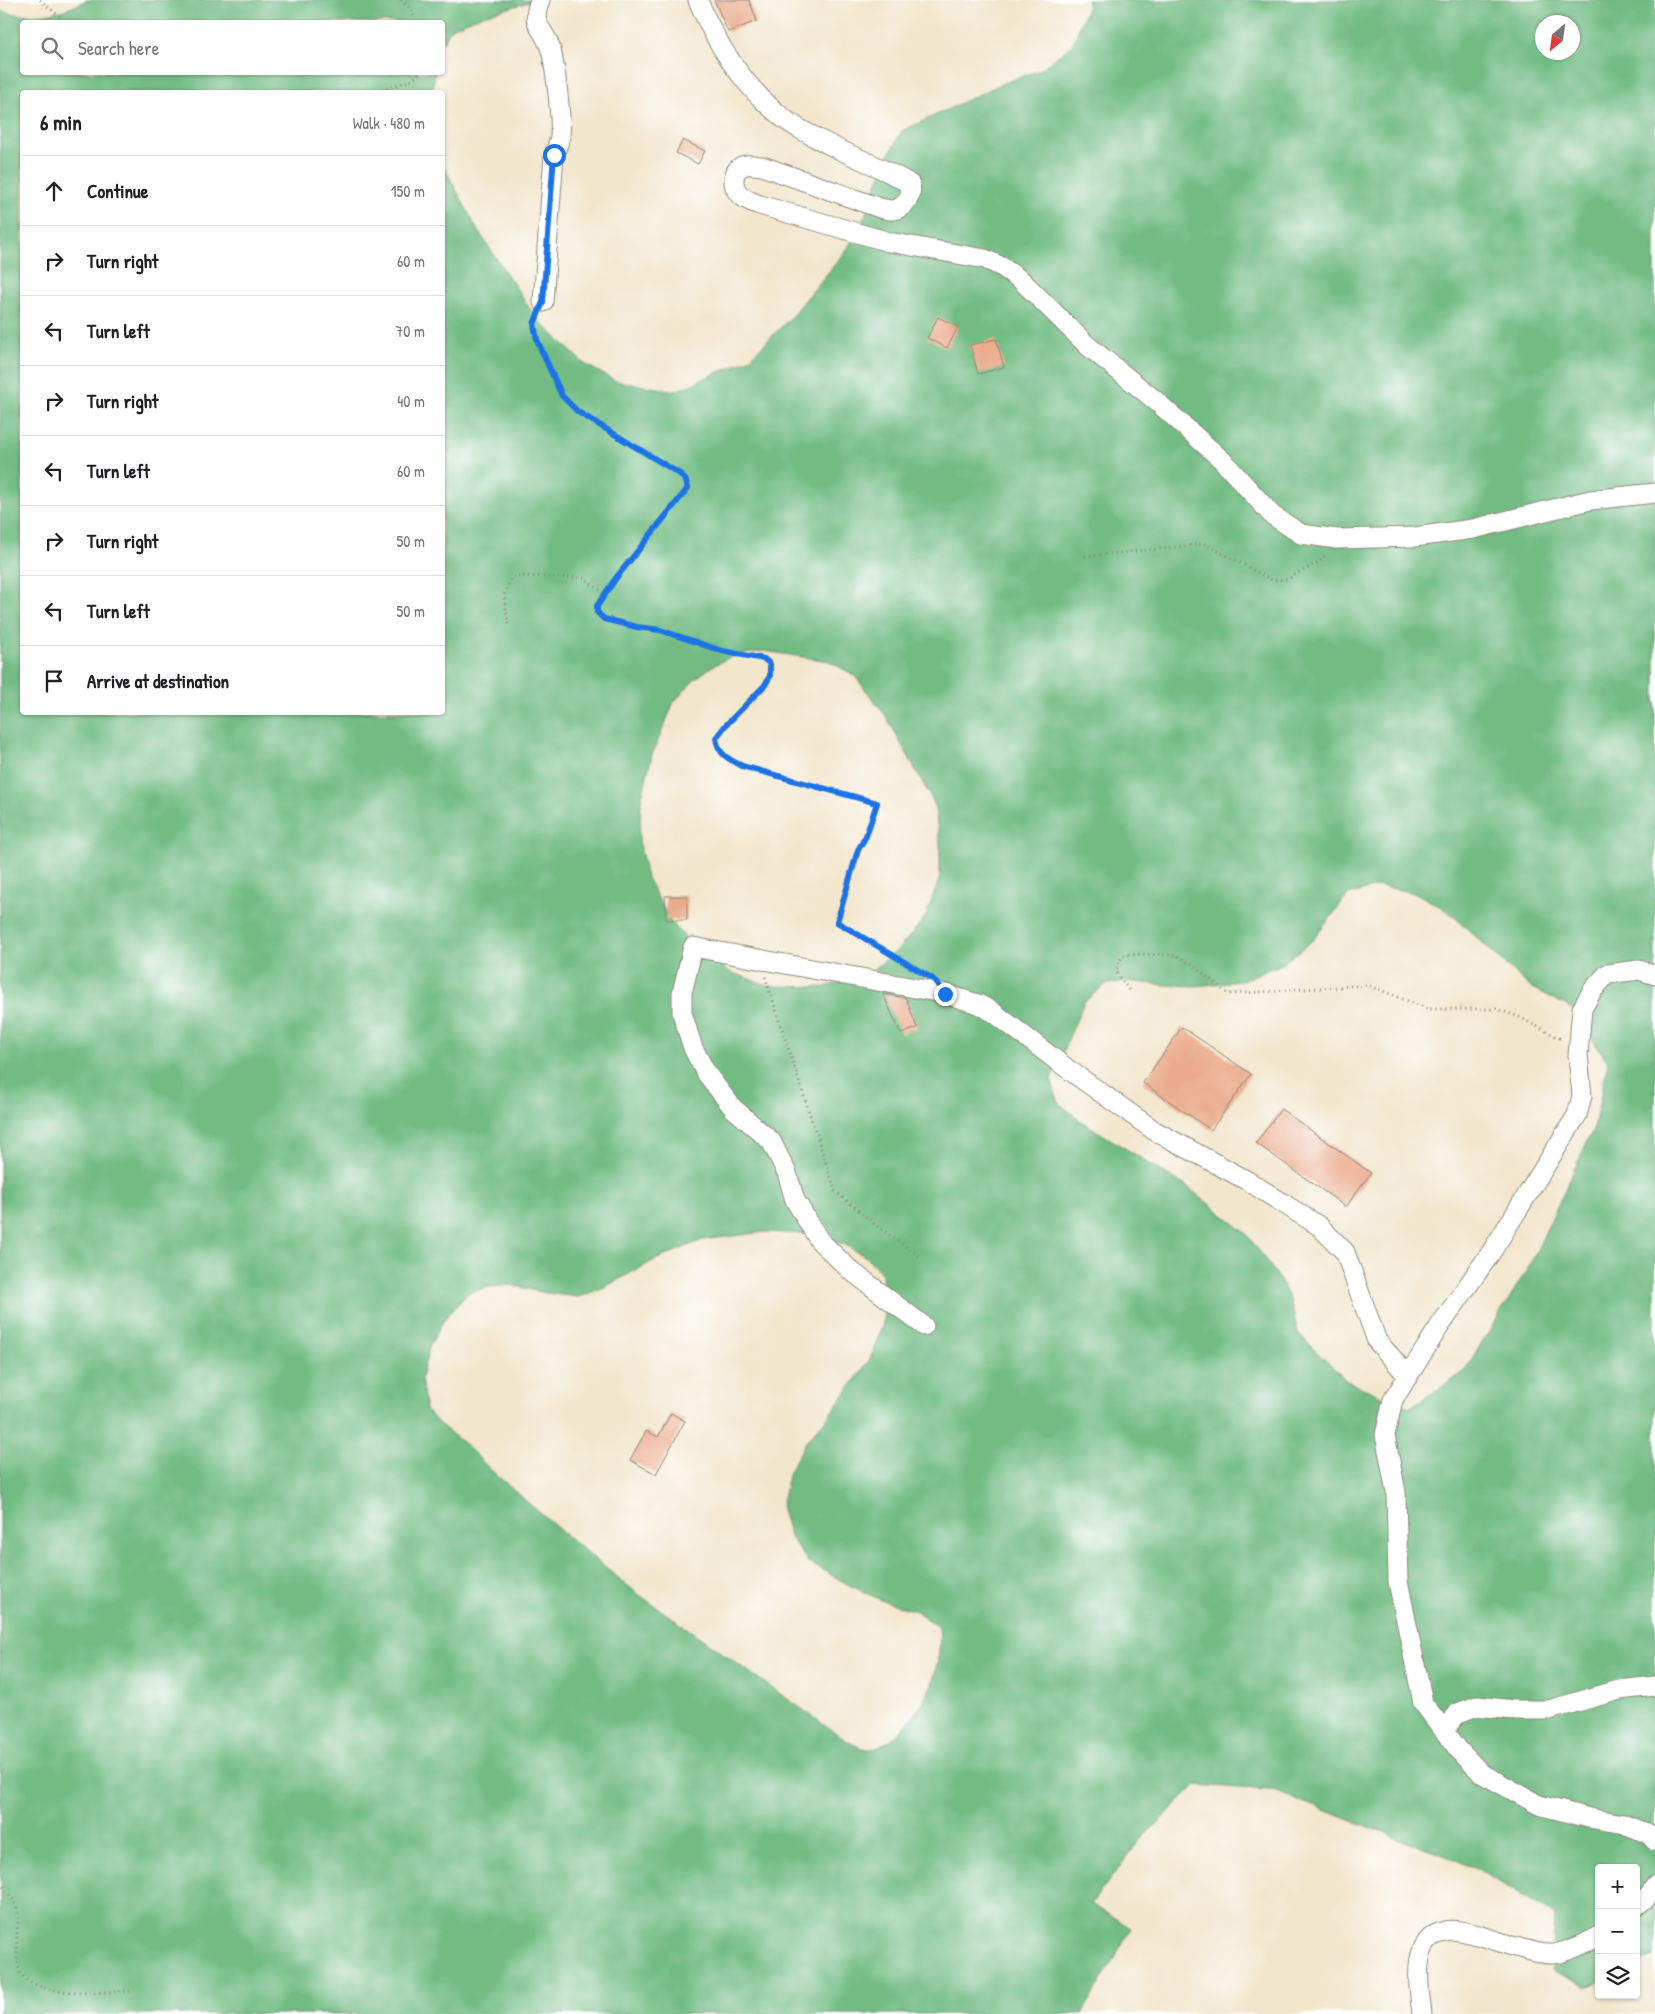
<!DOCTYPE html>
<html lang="en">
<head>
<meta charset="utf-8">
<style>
  :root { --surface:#fff; --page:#f6f6f6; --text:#202124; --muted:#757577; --line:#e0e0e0 }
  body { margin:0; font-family:"Patrick Hand",sans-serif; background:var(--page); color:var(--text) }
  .controls { position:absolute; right:15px; bottom:15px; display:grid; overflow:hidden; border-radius:5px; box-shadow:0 1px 4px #0004 }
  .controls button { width:45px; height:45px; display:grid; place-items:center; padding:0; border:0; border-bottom:1px solid var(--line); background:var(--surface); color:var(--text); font:25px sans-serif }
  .compass { position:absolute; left:1535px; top:15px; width:45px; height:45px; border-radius:50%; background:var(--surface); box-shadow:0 1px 4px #0004; rotate:209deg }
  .stop { position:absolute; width:15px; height:15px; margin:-11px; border:4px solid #1a73e8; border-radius:50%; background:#fff }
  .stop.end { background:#1a73e8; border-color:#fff; box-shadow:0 1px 5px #0008 }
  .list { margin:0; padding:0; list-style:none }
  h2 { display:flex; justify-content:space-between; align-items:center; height:65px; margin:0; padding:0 20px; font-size:21px }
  h2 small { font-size:16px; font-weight:400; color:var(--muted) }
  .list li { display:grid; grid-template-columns:32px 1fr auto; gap:15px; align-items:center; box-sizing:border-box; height:70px; padding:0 20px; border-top:1px solid var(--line) }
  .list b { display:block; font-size:19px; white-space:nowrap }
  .list em { font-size:16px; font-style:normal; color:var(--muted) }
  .icon { flex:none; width:28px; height:28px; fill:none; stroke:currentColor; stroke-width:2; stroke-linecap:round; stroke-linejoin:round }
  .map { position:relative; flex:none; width:1655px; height:2014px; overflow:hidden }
  .search { position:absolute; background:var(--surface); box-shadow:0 1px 4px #0004; left:20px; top:20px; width:425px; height:55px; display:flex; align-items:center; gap:12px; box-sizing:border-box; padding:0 18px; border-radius:5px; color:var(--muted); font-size:19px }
  .panel { position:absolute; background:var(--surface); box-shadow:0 1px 4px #0004; left:20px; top:90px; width:425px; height:625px; border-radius:5px }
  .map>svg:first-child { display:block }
</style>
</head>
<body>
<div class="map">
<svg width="1655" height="2014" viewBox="0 0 1655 2014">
  <rect width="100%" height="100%" fill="#fff"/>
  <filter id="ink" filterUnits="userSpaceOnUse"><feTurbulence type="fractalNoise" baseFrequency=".02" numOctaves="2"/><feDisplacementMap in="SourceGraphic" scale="10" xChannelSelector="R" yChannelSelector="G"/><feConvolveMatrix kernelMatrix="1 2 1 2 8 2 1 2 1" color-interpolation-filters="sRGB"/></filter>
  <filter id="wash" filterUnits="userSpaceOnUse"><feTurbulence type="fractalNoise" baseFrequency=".0096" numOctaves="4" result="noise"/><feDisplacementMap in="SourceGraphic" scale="20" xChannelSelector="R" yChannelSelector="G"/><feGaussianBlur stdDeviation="1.12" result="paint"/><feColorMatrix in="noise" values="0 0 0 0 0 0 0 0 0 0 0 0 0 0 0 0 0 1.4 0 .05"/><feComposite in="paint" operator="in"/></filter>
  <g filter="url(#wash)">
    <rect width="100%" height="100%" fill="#f2e6cc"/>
    <path fill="#72bc84" stroke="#4e7458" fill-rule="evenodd" d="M87,0H536L483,15L451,28L443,43L442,22H22V72L435,73L432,92H22V712H442L443,165L477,229L536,318L583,363L615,381L676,391L749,359L791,317L846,251L862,223L887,158L902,131L1001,84L1040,70L1072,45L1088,6L1087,0H1655V1955L1636,1964V1868H1599V1982L1588,1987L1552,1970L1555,1915L1474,1867L1271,1790L1196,1785L1140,1840L1091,1904L1131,1928L1082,2014H0V11C30,19 60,15 87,0ZM1542,22H1572V52H1542ZM764,651L829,661L854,675L886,716L934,803L940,844V877L926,916L900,948L866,976L824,987L769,986L730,972L692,945L670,921L647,878L639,841L641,801L652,755L674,702L695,679L711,667L732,656ZM1379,886L1416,893L1448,911L1530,987L1571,1008L1608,1062L1594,1127L1530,1265L1463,1373L1409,1408L1347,1381L1298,1334L1290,1299L1277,1275L1245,1232L1186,1186L1081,1121L1059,1103L1051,1080L1084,1002L1105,985L1125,981L1164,985L1196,986L1240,981L1282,964L1313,940L1348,895ZM765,1232L805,1234L844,1244L868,1258L882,1274L885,1306L882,1327L870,1359L828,1417L807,1440L789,1472L781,1506L790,1537L808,1562L853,1587L883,1601L916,1611L939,1627C941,1644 938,1664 933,1680C927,1702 892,1752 867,1749C859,1748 853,1744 846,1740L638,1594L564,1534L492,1471L467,1446L439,1424L426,1410L421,1378L430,1345L445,1318L468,1293L489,1287L511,1285L545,1293L578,1297L601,1289L655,1260L702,1240Z"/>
    <g id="blocks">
      <path fill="#eaab8c" d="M714,0H749L757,21L728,32Z
        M683,140L705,151L698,164L676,153Z
        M938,317L958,327L947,348L927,338Z
        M996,339L1004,367L978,374L970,345Z
        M665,896H687V920H666Z
        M883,994L906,998L917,1028L901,1034Z
        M1182,1027L1251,1074L1211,1130L1143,1083Z
        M1281,1109L1371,1173L1346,1207L1256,1143Z
        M671,1413L685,1421L656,1474L630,1460L646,1431L658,1437Z"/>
    </g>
  </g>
  <g filter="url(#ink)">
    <use href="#blocks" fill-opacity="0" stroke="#8e887c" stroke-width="1"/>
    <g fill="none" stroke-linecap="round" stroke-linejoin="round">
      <g stroke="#8e887c" stroke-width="21">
        <path id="minor" d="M540,0C530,27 542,24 550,47C555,63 562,119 560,136C559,143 556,149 554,155L543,302
          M698,0C715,43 745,88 782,117C795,128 813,136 828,144C855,158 884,168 910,184C913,195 905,208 893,210C889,210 884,209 880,208L762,166C757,166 751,164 746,165C732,167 731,185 739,194C745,200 752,202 760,205L889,242L985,259L1002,267L1021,280L1088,346L1156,401L1222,460L1272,515L1301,534L1337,539L1415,537L1473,529L1590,500L1655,493
          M1655,975L1639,970L1607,974L1592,991L1582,1009L1578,1055L1582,1096L1577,1115L1492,1251L1439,1327L1393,1400L1385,1435L1396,1492L1398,1581L1423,1703L1458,1749L1481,1773L1539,1805L1589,1818L1624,1824L1649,1834L1655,1841
          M924,1326L850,1270L819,1240L795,1200L787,1173L771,1141L733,1108L706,1073L693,1048L682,1013V993L693,947L942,993L978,1004L993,1012L1069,1070L1155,1131L1248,1181L1319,1226L1345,1252L1377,1341L1407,1375
          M1444,1730L1458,1713L1477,1706L1514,1710H1549L1619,1690L1655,1686
          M1636,1907L1644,1901L1655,1886
          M1422,2014C1419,1988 1409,1939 1445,1931C1460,1927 1496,1941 1512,1946C1524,1949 1540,1955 1553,1954C1562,1954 1591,1941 1599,1936"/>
      </g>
      <path stroke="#8e887c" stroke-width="3" stroke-dasharray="1 4" stroke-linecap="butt" d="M40,0L66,22
        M401,0L411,8L415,22
        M387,88L412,80L421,72
        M537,316L534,324L537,340L562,396L578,412L680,474C687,481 689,485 684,494L616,578L597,606V612L604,619L637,627L660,630L722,651L764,659L770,664V676L765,685L725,726L716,738C718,754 728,759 742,766L877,803L866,836L858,849L837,922L917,969
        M1080,557L1205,544L1272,580L1287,579L1319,562L1325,555
        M508,624L504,595L511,578L519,576L584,578L605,594
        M765,977L835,1191L877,1226L919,1256
        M1129,990C1118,975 1113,974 1122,956L1133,954L1176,955L1193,965L1228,994L1367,985L1429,1009H1496L1517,1016L1563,1040
        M0,1883C7,1890 16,1902 18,1912C19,1919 17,1928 17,1935C17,1943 17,1967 20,1973C37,1998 104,1992 130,1991"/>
      <use href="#minor" stroke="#fff" stroke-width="19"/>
    </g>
  </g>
  <g fill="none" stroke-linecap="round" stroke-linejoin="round" filter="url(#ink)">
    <path stroke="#1a73e8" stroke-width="6" d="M554,155L543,302L534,324L537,340L562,396L578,412L680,474L686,481L688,488L616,578L597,606V612L604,619L637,627L660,630L722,651L764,659L770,664V676L765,685L725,726L716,738C718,754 728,759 742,766L877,803L866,836L858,850L837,922L933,979L945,994"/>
  </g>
</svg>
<div class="controls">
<button>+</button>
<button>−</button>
<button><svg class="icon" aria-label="layers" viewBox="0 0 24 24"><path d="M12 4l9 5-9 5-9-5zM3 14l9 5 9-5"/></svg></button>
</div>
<svg class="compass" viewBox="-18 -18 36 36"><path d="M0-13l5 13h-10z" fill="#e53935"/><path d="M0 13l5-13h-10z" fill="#757577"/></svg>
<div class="stop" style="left:554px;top:155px"></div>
<div class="stop end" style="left:945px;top:994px"></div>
<div class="search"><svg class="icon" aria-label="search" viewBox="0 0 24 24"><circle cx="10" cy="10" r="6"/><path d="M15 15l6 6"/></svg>Search here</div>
<section class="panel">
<h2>6 min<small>Walk · 480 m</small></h2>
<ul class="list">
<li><svg class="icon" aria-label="ahead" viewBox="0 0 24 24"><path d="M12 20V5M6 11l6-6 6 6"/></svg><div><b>Continue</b></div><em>150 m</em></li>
<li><svg class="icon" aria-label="right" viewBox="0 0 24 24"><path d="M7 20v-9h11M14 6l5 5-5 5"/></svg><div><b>Turn right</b></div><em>60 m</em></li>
<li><svg class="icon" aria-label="left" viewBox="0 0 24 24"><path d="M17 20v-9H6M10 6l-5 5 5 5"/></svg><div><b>Turn left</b></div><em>70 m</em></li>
<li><svg class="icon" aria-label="right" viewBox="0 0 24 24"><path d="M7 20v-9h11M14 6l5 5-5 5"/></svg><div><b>Turn right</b></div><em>40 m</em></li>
<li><svg class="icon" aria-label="left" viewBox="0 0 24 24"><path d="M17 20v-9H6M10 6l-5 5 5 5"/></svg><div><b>Turn left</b></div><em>60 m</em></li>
<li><svg class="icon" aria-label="right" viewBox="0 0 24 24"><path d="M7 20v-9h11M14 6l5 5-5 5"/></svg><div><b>Turn right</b></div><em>50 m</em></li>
<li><svg class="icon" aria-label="left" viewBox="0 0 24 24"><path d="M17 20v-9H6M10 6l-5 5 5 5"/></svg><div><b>Turn left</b></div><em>50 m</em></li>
<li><svg class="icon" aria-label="arrive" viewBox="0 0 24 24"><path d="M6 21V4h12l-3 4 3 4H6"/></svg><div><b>Arrive at destination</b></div></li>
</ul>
</section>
</div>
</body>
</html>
